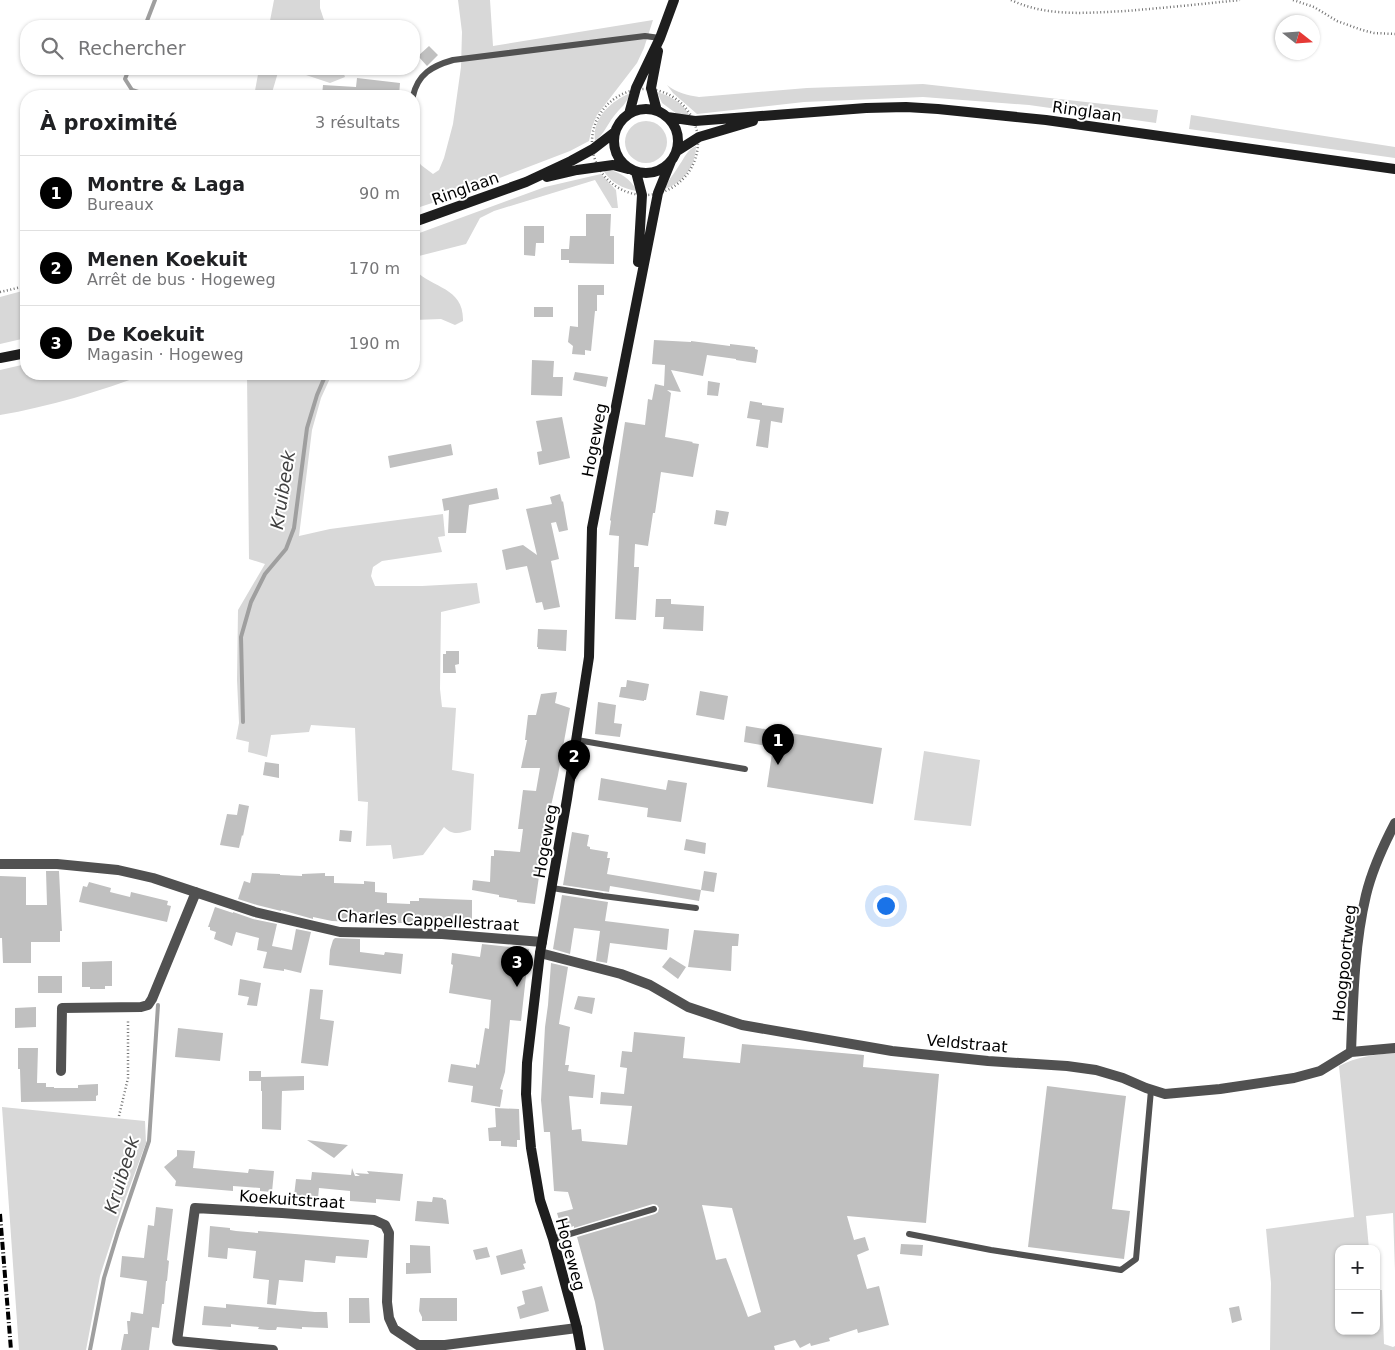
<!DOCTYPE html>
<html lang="fr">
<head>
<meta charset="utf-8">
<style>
  :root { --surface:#fff; --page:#f6f6f6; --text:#202124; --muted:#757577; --line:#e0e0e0; --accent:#000 }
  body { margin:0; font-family:"DejaVu Sans",sans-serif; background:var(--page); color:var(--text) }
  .controls { position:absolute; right:15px; bottom:15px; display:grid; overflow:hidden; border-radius:10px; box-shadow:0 1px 4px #0004 }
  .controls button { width:45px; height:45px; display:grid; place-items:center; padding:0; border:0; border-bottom:1px solid var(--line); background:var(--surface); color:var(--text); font:25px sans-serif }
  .compass { position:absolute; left:1275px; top:15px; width:45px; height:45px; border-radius:50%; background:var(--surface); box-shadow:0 1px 4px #0004; rotate:107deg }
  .you { position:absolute; left:885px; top:905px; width:18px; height:18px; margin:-12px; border:4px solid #fff; border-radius:50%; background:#1a73e8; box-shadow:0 0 0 8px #1a73e833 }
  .badge { display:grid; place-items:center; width:32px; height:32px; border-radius:50%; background:var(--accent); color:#fff; font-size:16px; font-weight:700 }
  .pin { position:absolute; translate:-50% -41px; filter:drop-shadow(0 1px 2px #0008) }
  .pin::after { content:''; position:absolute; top:26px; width:18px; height:15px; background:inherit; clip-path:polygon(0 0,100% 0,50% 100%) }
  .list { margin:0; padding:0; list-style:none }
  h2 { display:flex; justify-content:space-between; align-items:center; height:65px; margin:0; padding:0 20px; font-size:21px }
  h2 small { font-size:16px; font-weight:400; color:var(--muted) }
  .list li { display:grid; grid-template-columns:32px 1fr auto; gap:15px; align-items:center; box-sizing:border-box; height:75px; padding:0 20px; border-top:1px solid var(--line) }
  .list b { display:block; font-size:19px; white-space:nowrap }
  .list p { margin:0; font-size:16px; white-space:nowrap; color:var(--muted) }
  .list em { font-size:16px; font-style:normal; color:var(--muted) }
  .icon { flex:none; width:28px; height:28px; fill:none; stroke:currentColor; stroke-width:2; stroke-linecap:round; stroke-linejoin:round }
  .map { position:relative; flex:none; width:1395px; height:1350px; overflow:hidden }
  .search { position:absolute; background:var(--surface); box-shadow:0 1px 4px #0004; left:20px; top:20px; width:400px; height:55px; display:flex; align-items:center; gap:12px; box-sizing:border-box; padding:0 18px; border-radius:20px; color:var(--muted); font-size:19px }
  .panel { position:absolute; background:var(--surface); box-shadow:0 1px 4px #0004; left:20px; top:90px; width:400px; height:290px; border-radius:20px }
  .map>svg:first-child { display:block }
</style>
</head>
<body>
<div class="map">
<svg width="1395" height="1350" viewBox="0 0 1395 1350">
  <rect width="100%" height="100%" fill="#fff"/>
  <path fill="#d8d8d8" d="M274,0H320V8L326,26H269Z
    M458,0H490L493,46L653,20L644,48L637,63L597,115L592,127L589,141L570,151L453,196L414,209V154L421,165L433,174L439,170L444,158L453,124L461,67L462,32Z
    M259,69H279L271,96H254Z
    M288,69H342L345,77L330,83Z
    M923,84L1158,110L1156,123L1029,105L923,97L804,102L697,114L673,93L667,85C677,93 687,95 699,97L807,88Z
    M657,92C671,96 683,103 690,116L677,114L662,103Z
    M630,93C627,104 620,108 614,116C607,125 604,134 595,141C592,118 610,102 630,93Z
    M1191,115L1395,147V158L1189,129Z
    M625 142a21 21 0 1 1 42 0a21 21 0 1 1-42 0Z
    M696,146C696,165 683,184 664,189C669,179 674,174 680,164C685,157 687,150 696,146Z
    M607,169C621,173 630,178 637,191C623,189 610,182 603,170Z
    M601,174L616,190L618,208H612L595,180L494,211L480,218L466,244L415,257V270C433,289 464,287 463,321L455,325L441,319L414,320V235L545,187Z
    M26,290V338L0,344V297Z
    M26,364V374H146C101,391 48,407 0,415V370Z
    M247,374H332L321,398L312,430L299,536L330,529L443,514L445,536L438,537L442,552L382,561L373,567L371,576L375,586H422L477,583L480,603L441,612L440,689L442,707L456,708L452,770L474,774L471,830C460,833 453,836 444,827L423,855L393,859L391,845L366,846L368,802L358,801L355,728L311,725L309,732L271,735L267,757L248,752L249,742L236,739L239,723L237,680L238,610L265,564L249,559Z
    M924,751L980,760L971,826L914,820Z
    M1395,1053V1271L1393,1213L1366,1216L1369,1249H1339V1331H1376V1290H1382L1384,1344L1393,1347L1395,1346V1350H1270L1271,1283L1266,1229L1354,1217L1339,1066C1356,1057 1376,1054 1395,1053Z
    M2,1107L145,1121L146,1143L123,1205L100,1276L86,1350H19Z"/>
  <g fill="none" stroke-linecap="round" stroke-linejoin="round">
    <path stroke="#9f9f9f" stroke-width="4" d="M145,26L155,0
      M129,69L125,79L132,90L151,96
      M243,722L241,637L251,602L265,574L286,549L294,528L307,428L317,395L326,374
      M90,1350L104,1278L118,1232L149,1141L158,1005"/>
  </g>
  <path fill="#c0c0c0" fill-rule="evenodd" d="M429,46L438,55L427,66L418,56Z
    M357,78L400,83L399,96H322L323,85L356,87Z
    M586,214H611L610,236H614V264L569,263V260H561V249H569L570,236H586Z
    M524,226H544V243H536L535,256L524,255Z
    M578,285H604V295H597V311H595L591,351L585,350V355L572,354L573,346L568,342L570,326L578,327Z
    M534,307H553V317H534Z
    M654,340L691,342V341L730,346V344L755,347V349L758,350L756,363L736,360V359L707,355L703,376L671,370L681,392L667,390L671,393L665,437L693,442L692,443L699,444L693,477L661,472L655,513H653L648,546L635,544L634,567H639L636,620L615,619L619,536L609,535L611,521L610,520L625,422L645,425L648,399L652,400L655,384L664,386L665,365L652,364Z
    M532,360L554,361L553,377H563L562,396L531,395Z
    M575,372L608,377L606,387L573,380Z
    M708,381L720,383L718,396L707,395Z
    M750,401L762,403V405L784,408L782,423L771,421L768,448L756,446L760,420L747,418Z
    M562,417L570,458L539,465L537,452L542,451L536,421Z
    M451,444L453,455L390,468L388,456Z
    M497,488L499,499L469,505L466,533H448L449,510L444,511L442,499Z
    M560,494L562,502L563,501L568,530L559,532L556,522L551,523L559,559L551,561L560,607L544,610L542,602L536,603L527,566L506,570L502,550L523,545L537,555L526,509L552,504L550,497Z
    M716,510L729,512L726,526L714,524Z
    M656,599H671V604L704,606L703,631L663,629L664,617H655Z
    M538,629L567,630L566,651L538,649V647H537Z
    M446,651H459V664L455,665L456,673H443V654H446Z
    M627,680L649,684L646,700H644V701L619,697L621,687H626Z
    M700,691L728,696L724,720L696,715Z
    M557,692L555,703L570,708L558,775L546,828L535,904L517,902V900L499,897V895L472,890L473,880L490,882L491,856H494V850L520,852L523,829H518L523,790L536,791L540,768H521L527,740H525L528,715H536L541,694Z
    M598,702L616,705L614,723L622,724L620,737L595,734Z
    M746,726L882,748L873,804L767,787L773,747L744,742Z
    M265,762L279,764V778L263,775Z
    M601,778L666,790L668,780L687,783L681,822L647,817L648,808L598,800Z
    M239,804L249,806L243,836L242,835L239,848L220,845L227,814L237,815Z
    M340,830L352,831L351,842L339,841Z
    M572,832L589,835L587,846L590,847V849L608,852L607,858H610L607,874L701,890L699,901L610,886L609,892L563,885Z
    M686,839L706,843L705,854L684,850Z
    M46,871H59L62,931H60V942H31V963H3L2,938H0V876L26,877V905H47Z
    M704,871L717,873L714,892L701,890Z
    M252,873L280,874V875L302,876V874L325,873V876H334V883L364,884V881L375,882V892L387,893V903L410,904V901H419V898L472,900V920L428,919H416V923H380L332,921L313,917V919L281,910V911L257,905L238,899L244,881L250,883Z
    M89,882L111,888L110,892L130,897L131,892L168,901L167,905L171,906L167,922L79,902L83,886L87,887Z
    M562,895L608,902L605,921L669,929L667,950L610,943L607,963L596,961L600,931L574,928L570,954L553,949Z
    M215,907L233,913V912L253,919L277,924L272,946L292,950L296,929L311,932L301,973L284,969V971L263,968L267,952L257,950L259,938L236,932L232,946L214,939L216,932L210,930V927H208Z
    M694,930L739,934L738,946H732L731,971L688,967Z
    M335,938L360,939V952L384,955L385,952L403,954L401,974L329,965L330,950L333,940Z
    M482,944L529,949L521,1021L510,1020L505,1072L500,1089L503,1090L500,1107L471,1102L473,1086L448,1082L451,1064L476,1068V1064L479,1065L485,1028L489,1029L491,1000L449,993L453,965L451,964L452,953L480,957Z
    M670,957L686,967L678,979L662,967Z
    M112,961V986H105V989H90V987H82V962Z
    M551,963L568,967L559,1024L570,1027L565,1065H569L568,1071L595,1075L593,1098L569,1096L572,1130L581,1129L582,1141L627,1145L632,1106L600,1104L601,1092L624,1094L627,1068L620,1067L622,1051L632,1052L634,1032L685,1037L683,1058L740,1063L742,1044L864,1055L863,1067L939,1074L926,1223L847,1216L854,1240L865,1237L869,1250L857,1255L867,1289L879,1286L889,1325L858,1333L857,1329L829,1338L830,1341L811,1346L810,1343L800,1348L795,1340L774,1346L775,1350H604L595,1302L577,1237L655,1214L658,1212L659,1208L657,1205L653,1204L574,1228V1226L562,1230L557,1213L573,1209L568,1192L554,1191L550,1132H544L541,1100L545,1027L548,1005ZM702,1205L732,1208L761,1312L748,1317L726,1258L716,1260Z
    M38,976H62V993H38Z
    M240,979L261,983L257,1006L247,1005L249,997L238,995Z
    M310,989L323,990L320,1019L334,1021L328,1066L301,1063Z
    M578,996L595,998L592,1014L574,1009Z
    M36,1007V1027L15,1028V1008Z
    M178,1028L223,1033L220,1061L175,1057Z
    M18,1048H38L37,1083H46V1087H54V1088H78V1085L98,1084V1095L96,1096V1101L21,1102L20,1069H18Z
    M249,1071H261V1077L304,1076V1090L282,1091L281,1130L262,1129V1091H261V1081H249Z
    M1047,1086L1126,1096L1112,1209L1130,1211L1124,1259L1028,1247Z
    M495,1108L519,1109L520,1140H517V1147L501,1146V1141H489L488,1128L496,1127Z
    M307,1140L348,1145L334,1158Z
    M177,1150L195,1151L193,1168L248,1173L249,1169L274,1171L272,1192L260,1191V1188L233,1186V1191L175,1186L176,1181L164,1167L177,1156Z
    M352,1168L355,1176H360L355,1173L369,1174L367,1171L403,1174L400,1201L376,1199V1203L350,1201V1191L319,1188L318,1198L294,1196L296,1179L311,1180L312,1172L351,1175Z
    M433,1197L443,1198V1199L446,1200L449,1224L415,1221L417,1201L432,1202Z
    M156,1207L173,1209L167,1260L169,1261L167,1281H166L164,1304H162L159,1328L152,1327L149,1350H121L124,1334H128L127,1321H130L131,1312L143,1314L147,1281L120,1277L122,1256L144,1258L148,1225L154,1226Z
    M210,1226L230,1228V1230L236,1231L258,1233V1231L369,1240L367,1258L336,1256L335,1263L305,1260L303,1282L279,1280L276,1305L267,1304L269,1280L253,1278L256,1251L228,1248L227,1259L208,1257Z
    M901,1244L923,1245L922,1256L900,1254Z
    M410,1245L430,1246L431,1273L406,1274V1263H410Z
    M487,1247L490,1257L476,1260L473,1250Z
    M522,1249L526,1263L523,1264L525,1269L501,1275L496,1256Z
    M542,1286L549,1311L520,1319L517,1307L525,1304L522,1291Z
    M349,1298H369L370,1323H349Z
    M420,1298H457V1321H422V1317L419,1311Z
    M226,1304L315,1312H327L328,1328L302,1327V1329L277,1327L276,1330H268L258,1329L259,1327L237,1325L231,1324V1327L202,1325L204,1306L226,1308Z
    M1239,1306L1242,1320L1232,1323L1229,1308Z"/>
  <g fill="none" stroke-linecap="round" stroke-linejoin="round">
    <path stroke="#737373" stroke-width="2.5" stroke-dasharray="1 2.5" stroke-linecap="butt" d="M1011,0C1047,17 1086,13 1125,11C1163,8 1202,4 1240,0
      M1293,0L1314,7L1337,21L1362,30L1374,33L1395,34
      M592 142a53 53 0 1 1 106 0a53 53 0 1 1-106 0Z
      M0,292L26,286
      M119,1116L128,1078V1019"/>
    <path stroke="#515151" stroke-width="6" d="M413,96C418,74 432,66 453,60L645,36L660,38
      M577,740L745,769
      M552,888L603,896L696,908
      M909,1234L991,1250L1121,1270L1136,1259L1151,1090
      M553,1239L654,1209"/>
    <path stroke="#515151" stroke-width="10" d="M0,864H57L118,870L153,878L255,912L340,932L442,934L542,942
      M540,953L621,974L650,985L688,1007L742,1025L892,1051L988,1061L1067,1066L1096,1070L1123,1078L1146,1088L1165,1094L1220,1089L1294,1078L1320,1071L1351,1052L1395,1048
      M1351,1052C1353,1001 1354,945 1366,895C1372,870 1383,846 1395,823
      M61,1071L62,1008L141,1007L148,1005L152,999L196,892
      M273,1350L177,1341L195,1208L282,1213L374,1220L385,1225L389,1233L387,1302L389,1318L394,1329L418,1345H445L577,1328"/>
    <path stroke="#1e1e1e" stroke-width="10" d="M614 141a32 32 0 1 1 64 0a32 32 0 1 1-64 0Z
      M657,111L651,88L658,51
      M629,114L636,88L660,38L674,0
      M667,117L695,121L866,108L906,107L938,109L1046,120L1395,169
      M677,151L699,137L753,121
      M636,172L642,195L638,262
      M547,177L577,170L613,165L628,169
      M414,222L526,182L571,161L593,149L615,132
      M0,358L26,353
      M581,1350L577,1328L553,1239L540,1200L531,1148L526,1094L527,1063L540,953L567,799L589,657L592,528L658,193L671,161"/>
    <path stroke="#000" stroke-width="4" stroke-dasharray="8 2.5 1 2.5" stroke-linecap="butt" d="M0,1214L11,1350"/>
  </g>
  <g text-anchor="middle" stroke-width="4" stroke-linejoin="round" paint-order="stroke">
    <g font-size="16" fill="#000" stroke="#fff">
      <text transform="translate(1087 111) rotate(8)" y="6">Ringlaan</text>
      <text transform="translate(465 188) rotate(-20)" y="6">Ringlaan</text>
      <text transform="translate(594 440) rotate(-79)" y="6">Hogeweg</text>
      <text transform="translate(545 841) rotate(-80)" y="6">Hogeweg</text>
      <text transform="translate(428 920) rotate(3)" y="6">Charles Cappellestraat</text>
      <text transform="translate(1344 963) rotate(-84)" y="6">Hoogpoortweg</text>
      <text transform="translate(967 1043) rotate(5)" y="6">Veldstraat</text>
      <text transform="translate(292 1199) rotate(4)" y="6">Koekuitstraat</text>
      <text transform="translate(571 1254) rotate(75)" y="6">Hogeweg</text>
    </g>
    <g font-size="18" font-style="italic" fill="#404040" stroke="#fff">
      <text transform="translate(283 490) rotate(-81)" y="6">Kruibeek</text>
      <text transform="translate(122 1175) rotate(-73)" y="6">Kruibeek</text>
    </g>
  </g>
</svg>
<div class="controls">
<button>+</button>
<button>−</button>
</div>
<svg class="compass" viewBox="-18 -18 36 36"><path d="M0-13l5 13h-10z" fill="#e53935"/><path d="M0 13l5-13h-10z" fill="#757577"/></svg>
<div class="you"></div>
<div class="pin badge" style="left:778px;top:765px">1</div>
<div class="pin badge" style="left:574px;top:781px">2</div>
<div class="pin badge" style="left:517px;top:987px">3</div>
<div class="search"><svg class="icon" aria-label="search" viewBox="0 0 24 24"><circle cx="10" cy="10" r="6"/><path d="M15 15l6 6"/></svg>Rechercher</div>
<section class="panel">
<h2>À proximité<small>3 résultats</small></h2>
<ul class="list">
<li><span class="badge">1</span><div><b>Montre &amp; Laga</b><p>Bureaux</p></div><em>90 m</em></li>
<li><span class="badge">2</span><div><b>Menen Koekuit</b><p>Arrêt de bus · Hogeweg</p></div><em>170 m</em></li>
<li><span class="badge">3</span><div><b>De Koekuit</b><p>Magasin · Hogeweg</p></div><em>190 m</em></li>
</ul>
</section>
</div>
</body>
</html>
